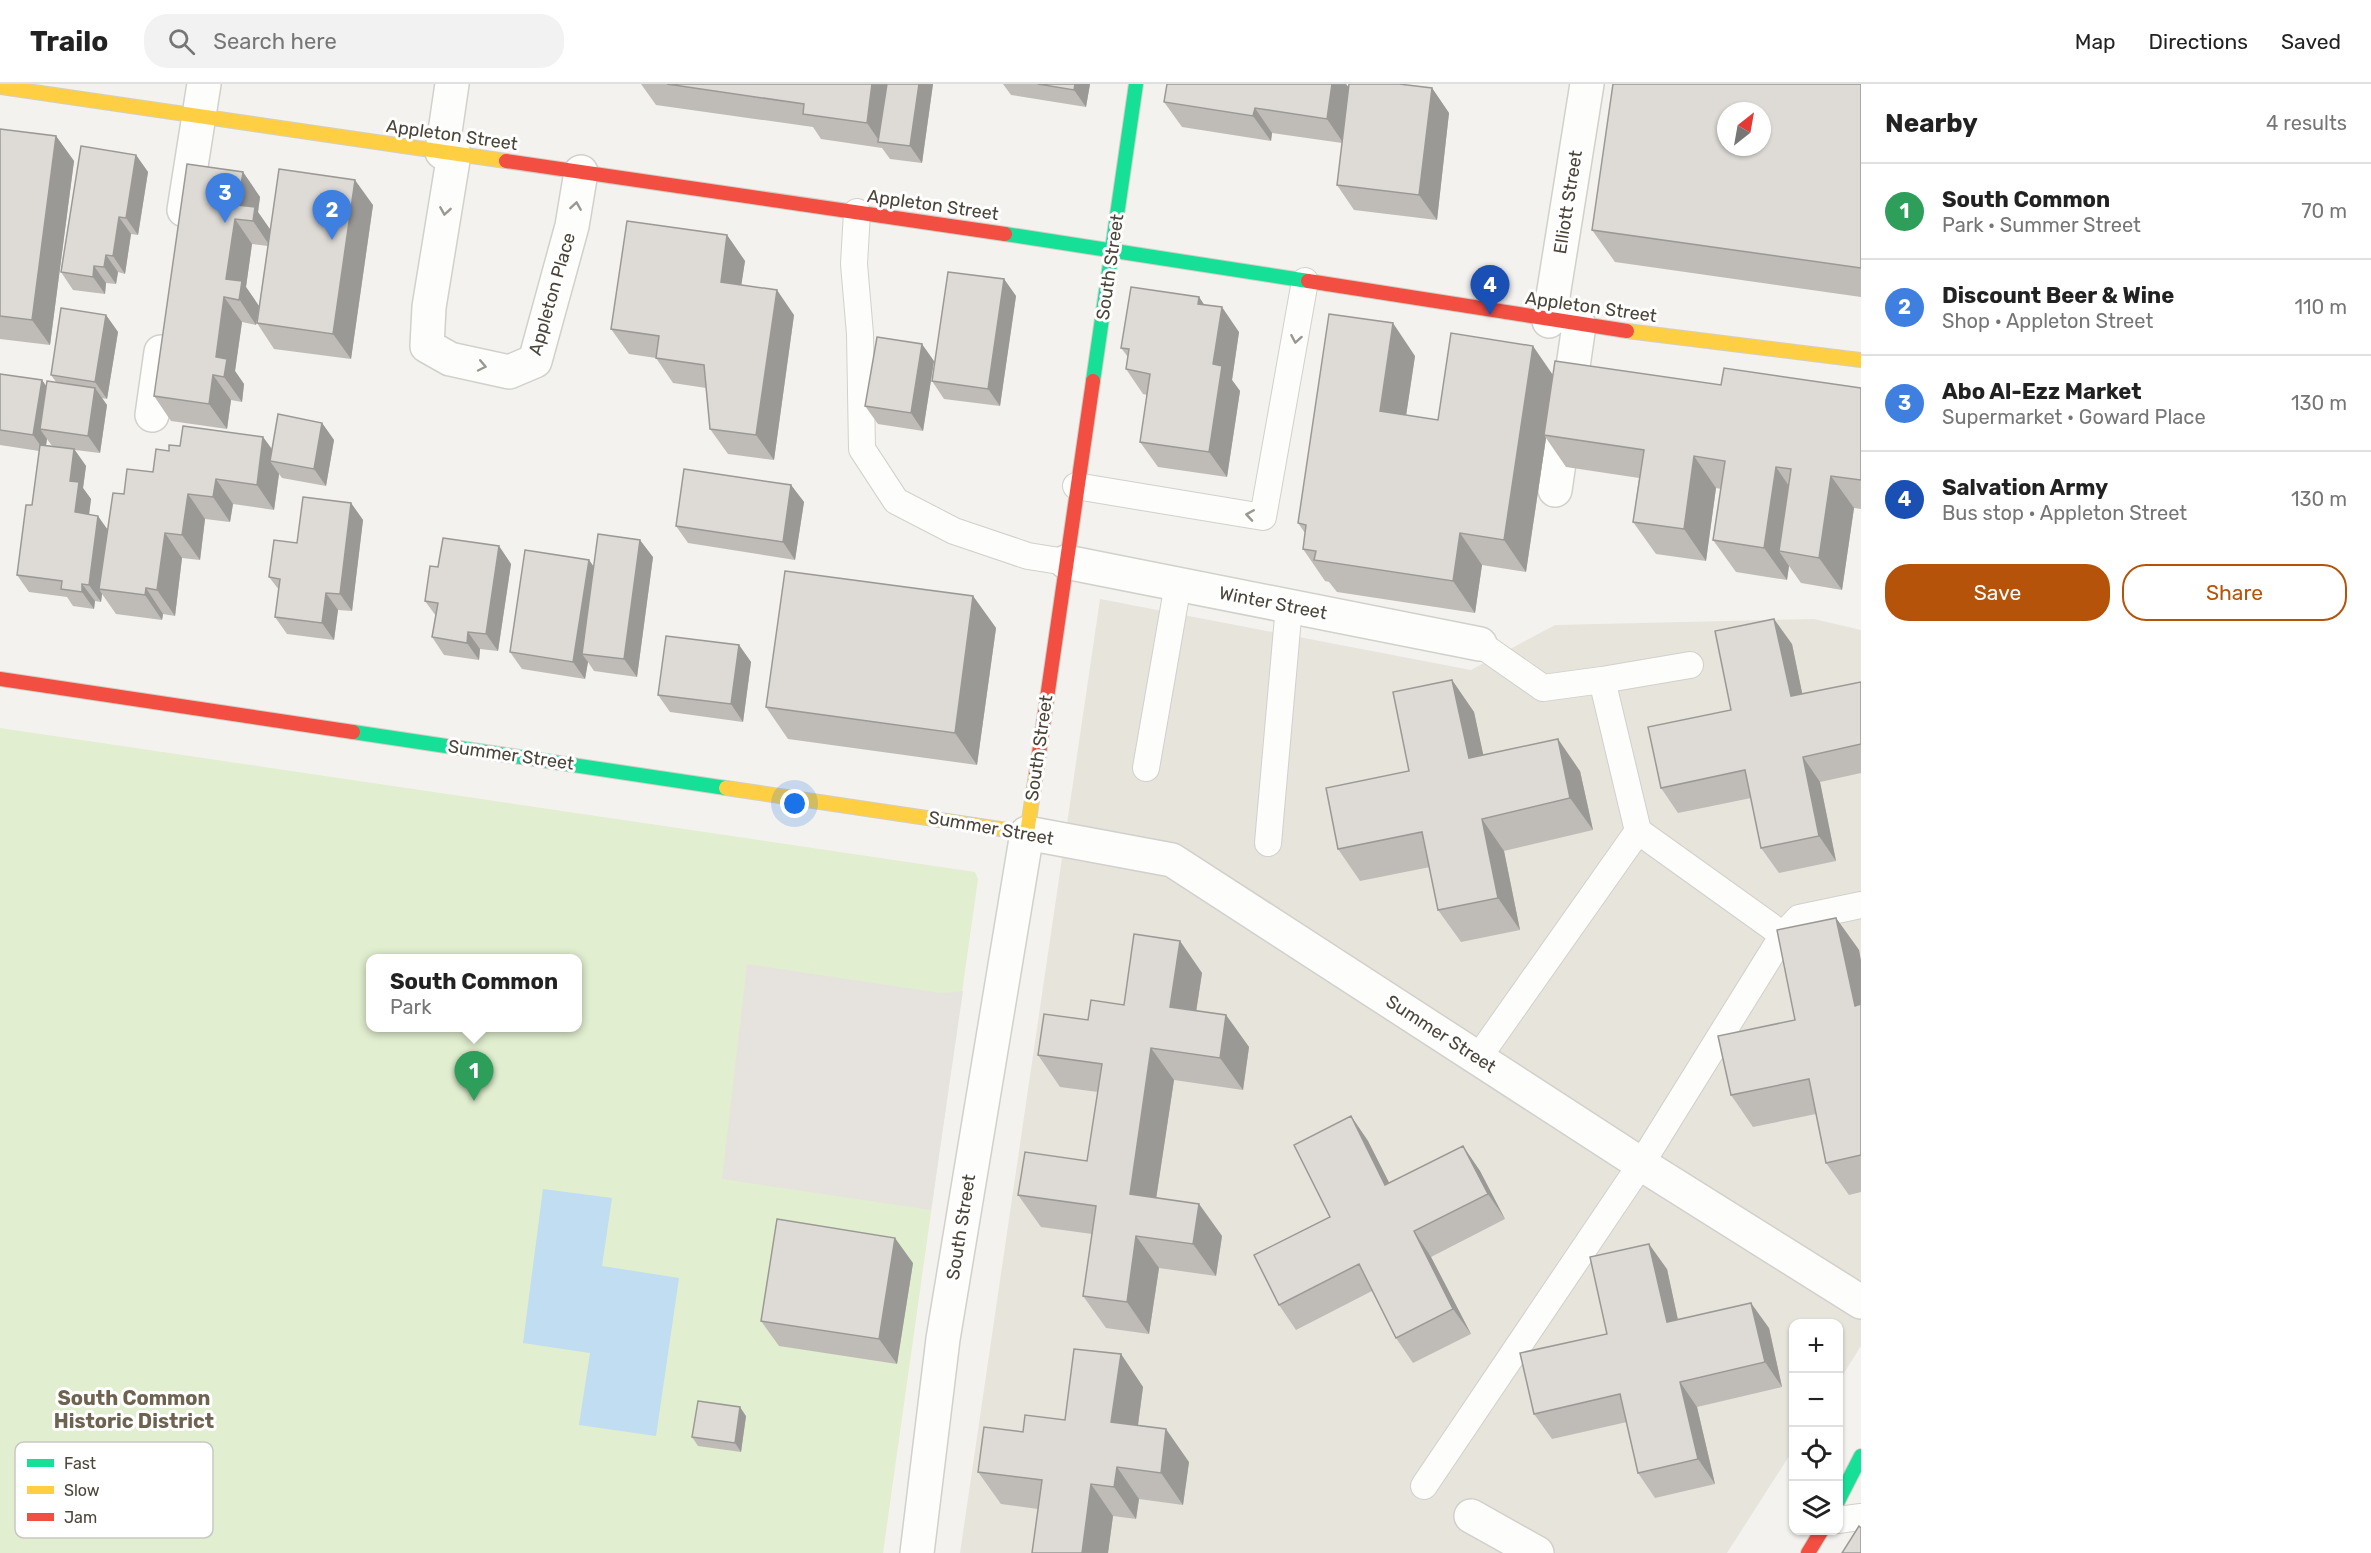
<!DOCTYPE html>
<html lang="en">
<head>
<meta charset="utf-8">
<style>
  :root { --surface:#fff; --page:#f2f2f2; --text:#222; --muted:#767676; --line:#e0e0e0; --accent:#b45309 }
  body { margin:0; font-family:Rubik,sans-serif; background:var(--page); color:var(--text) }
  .controls { position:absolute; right:18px; bottom:18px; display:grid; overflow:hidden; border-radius:12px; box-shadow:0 2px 4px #0004 }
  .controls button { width:54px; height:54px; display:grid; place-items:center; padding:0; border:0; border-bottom:2px solid var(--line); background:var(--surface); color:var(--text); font:30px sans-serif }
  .compass { position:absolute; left:1717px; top:18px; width:54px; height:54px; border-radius:50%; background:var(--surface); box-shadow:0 2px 4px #0004; rotate:31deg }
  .you { position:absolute; left:795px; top:720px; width:21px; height:21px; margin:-15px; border:4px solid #fff; border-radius:50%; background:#1a73e8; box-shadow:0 0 0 9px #1a73e833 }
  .badge { display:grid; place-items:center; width:39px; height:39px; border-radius:50%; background:var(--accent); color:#fff; font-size:20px; font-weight:700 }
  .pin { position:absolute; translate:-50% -50px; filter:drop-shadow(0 2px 3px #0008) }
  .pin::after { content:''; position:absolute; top:32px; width:21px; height:18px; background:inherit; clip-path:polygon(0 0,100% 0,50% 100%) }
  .popup { position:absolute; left:366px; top:870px; width:216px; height:78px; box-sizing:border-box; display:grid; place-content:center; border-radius:12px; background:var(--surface); filter:drop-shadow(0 2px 4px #0005); font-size:20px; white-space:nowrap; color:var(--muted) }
  .popup b { font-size:22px; color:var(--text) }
  .popup::after { content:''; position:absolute; left:50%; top:100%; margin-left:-12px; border:12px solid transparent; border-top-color:var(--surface) }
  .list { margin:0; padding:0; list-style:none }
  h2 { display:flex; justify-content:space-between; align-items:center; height:78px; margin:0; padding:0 24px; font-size:26px }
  h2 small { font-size:20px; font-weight:400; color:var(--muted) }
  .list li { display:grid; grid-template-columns:39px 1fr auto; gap:18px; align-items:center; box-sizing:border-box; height:96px; padding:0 24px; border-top:2px solid var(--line) }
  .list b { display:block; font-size:22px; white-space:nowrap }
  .list p { margin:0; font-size:20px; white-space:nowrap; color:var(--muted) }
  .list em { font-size:20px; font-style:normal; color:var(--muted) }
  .actions { display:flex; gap:12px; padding:18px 24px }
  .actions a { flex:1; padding:14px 0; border:2px solid var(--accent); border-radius:24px; text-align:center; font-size:21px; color:var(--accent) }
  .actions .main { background:var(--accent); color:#fff }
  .icon { flex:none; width:33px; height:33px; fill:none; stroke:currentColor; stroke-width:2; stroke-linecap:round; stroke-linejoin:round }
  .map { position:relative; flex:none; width:1861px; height:1469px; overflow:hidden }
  header { display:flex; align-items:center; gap:36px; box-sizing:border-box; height:84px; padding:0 30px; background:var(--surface); border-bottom:2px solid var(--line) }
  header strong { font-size:28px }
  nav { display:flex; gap:33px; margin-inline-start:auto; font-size:21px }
  .search { width:420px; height:54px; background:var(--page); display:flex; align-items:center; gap:15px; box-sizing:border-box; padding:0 21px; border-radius:24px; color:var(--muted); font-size:22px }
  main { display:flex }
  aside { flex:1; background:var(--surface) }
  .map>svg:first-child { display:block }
</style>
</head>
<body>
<header>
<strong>Trailo</strong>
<div class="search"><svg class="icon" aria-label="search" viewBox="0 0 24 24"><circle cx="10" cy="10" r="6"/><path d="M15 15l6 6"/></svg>Search here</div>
<nav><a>Map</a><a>Directions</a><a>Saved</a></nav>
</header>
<main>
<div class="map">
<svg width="1861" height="1469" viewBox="0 0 1861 1469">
  <rect width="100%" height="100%" fill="#f4f2ee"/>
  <path fill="#e7e4dc" d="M1100,515L1471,586L1555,541L1814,535L1861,546V1262L1839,1297L1838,1240H1794L1793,1366L1727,1469H960Z"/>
  <path fill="#e1eecf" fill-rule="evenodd" d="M0,644L975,788L978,795L883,1469H0ZM370,874H578V944H370Z"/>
  <path fill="#e6e3df" d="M747,880L941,909L963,907L931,1126L722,1095Z"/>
  <path fill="#c0ddf1" d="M543,1105L612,1114L602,1182L679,1194L656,1352L579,1341L590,1269L523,1259Z"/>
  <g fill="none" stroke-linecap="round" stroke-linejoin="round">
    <g stroke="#d2d0cb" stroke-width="28">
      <path id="lane" d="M857,128L854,180L860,250L862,365L896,417L954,447L1028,472L1066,478
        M1076,402L1263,433L1305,197
        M1480,560L1543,604L1602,596
        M1146,684L1178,500
        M1638,747L1783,851
        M1268,759L1289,522
        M1478,974L1638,747L1602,596L1690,581
        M1424,1402L1641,1080L1783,851L1799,834L1861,821
        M1838,1436L1861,1433"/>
    </g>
    <g stroke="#d2d0cb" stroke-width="36">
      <path id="street" d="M442,68L452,0
        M454,70L429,223L427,262L450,275L509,288L535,277L572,142L581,88
        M184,126L204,0
        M1549,237L1587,0
        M152,331L161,268
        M1555,406L1579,241
        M1066,478L1480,560
        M1471,1432L1537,1469
        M917,1469L943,1255L1027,749L1172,776L1641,1080L1861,1218"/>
    </g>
    <g stroke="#d3cfc5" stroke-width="16">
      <path id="fast" d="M1005,150L1308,197
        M1093,297L1136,0
        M353,648L726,704
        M1838,1417L1861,1372"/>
    </g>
    <g stroke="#d3cfc5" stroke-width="16">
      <path id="slow" d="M0,3L506,77
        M1627,247L1861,276
        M726,704L1027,749L1036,690"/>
    </g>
    <g stroke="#d3cfc5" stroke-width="16">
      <path id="jam" d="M506,77L1005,150
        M1308,197L1627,247
        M0,595L353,648
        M1036,690L1093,297
        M1808,1469L1822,1446"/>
    </g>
    <use href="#lane" stroke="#fdfdfc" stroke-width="26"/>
    <use href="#street" stroke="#fdfdfc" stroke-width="33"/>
    <use href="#fast" stroke="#16e098" stroke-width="14"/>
    <use href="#slow" stroke="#ffcf43" stroke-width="14"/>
    <use href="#jam" stroke="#f24e42" stroke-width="14"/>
  </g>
  <path fill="#bfbcb8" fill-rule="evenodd" d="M641,0H933L922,79L890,75L882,64L821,55L813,43L656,21Z
    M1003,0H1090L1086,23L1011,11Z
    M1332,0H1346L1349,4H1432L1449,29L1437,136L1354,126L1337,101L1342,59L1272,49L1271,57L1182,43L1164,18Z
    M1861,0V213L1615,178L1592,146Z
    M0,45L56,52L74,77L50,261L0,255Z
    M136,71L148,88L138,151L131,150L125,190L118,188L116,200L106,199L105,210L73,206L61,188Z
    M243,88L260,113L258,128L270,146L373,121L351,275L274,265L257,239L258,229L256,241L242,238L235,287L244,300L242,318L231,316L227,345L171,337L154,312ZM252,160L268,162L259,222L246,203Z
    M727,151L745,177L741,201L794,231L774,376L728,370L710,345L706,304L673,299L656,274L629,270L611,245Z
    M1004,195L1016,212L1000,322L944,315L932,297Z
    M1199,213L1204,221L1239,248L1232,296L1240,307L1227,393L1158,383L1140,358L1147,311L1143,310L1126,285L1128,273L1121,264Z
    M106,231L118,248L107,315L102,314L107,321L100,369L75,366L86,382L83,404L91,415L89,431L107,445L124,410L153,388L169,367L180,362L263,353L272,365L322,339L334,356L326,402L282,394L279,390L274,426L233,420L230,438L205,435L200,476L182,474L175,532L163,530L162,536L116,530L102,510L101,518L95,517L94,525L73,522L67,513L29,508L17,491L32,421L39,367L0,361V290L42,296L46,303L56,298L51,291ZM47,355L52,362L46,361Z
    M1415,272L1406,331L1438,336L1553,290L1721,301L1861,304V425L1854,424L1842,506L1801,499L1789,482L1787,496L1736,488L1713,456L1721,405L1716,404L1706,477L1656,470L1633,438L1639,394L1566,383L1546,354L1526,488L1482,481L1475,529L1337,508L1329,498L1325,497L1303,465L1305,449L1298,439Z
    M934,277L923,347L878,340L865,322Z
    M791,401L804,418L795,476L688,459L676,442Z
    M351,419L363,436L352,527L338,526L334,556L287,550L275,533L279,506L269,493L297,459Z
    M499,462L511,480L498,567L480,565L479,576L444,571L432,553L436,532L425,517L438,483Z
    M653,473L637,593L594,587L588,578L585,595L522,585L510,568L589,476L594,483Z
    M973,512L996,544L977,681L788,655L766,623Z
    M1792,560L1802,610L1861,598V689L1820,698L1836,777L1779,789L1761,764L1751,714L1678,729L1661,704Z
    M739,561L751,578L743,638L670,628L658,611Z
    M1452,596L1474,628L1483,671L1580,687L1593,746L1504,767L1520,846L1461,858L1438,826L1430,783L1360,797L1338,765L1409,687Z
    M1836,834L1859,866L1861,877V1108L1849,1111L1826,1079L1816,1030L1753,1043L1731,1011L1795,936Z
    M1180,857L1202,889L1196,927L1226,931L1249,963L1243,1006L1174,996L1156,1114L1199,1120L1222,1152L1216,1192L1159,1184L1149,1250L1106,1244L1083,1212L1092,1150L1041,1143L1018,1111L1087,1077L1098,1008L1060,1003L1038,971L1088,936L1124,921Z
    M1351,1032L1368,1057L1389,1099L1463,1062L1480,1087L1505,1135L1431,1173L1471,1250L1413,1279L1396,1254L1372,1207L1296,1246L1279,1221L1330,1133Z
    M913,1179L897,1280L779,1262L761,1237Z
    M1667,1185L1678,1236L1769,1244L1782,1303L1697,1323L1715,1400L1655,1414L1638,1389L1627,1338L1552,1355L1534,1330Z
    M1121,1270L1143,1303L1138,1342L1189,1378L1183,1421L1139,1415L1136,1435L1113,1432L1108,1469H1032L1038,1425L1001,1420L978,1388L1023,1348L1065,1336Z
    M746,1332L741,1368L698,1362L692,1353Z"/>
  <path fill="#9b9996" d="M872,0H894L880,58L867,39Z
    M919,0H933L922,79L910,62Z
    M1075,0H1090L1086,23L1074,6Z
    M1332,0H1346L1352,8L1344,60L1327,35Z
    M1432,4L1449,29L1437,136L1419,111Z
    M1255,24L1272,49L1271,57L1253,32Z
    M56,52L74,77L50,261L32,236Z
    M136,71L148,88L138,151L126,134Z
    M243,88L260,113L258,128L272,148L270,162L253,137L238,121Z
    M355,96L373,121L351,275L333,250Z
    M119,133L131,150L125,190L113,172Z
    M235,135L252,160L246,203L259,222L256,241L226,195Z
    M727,151L745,177L738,223L721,198Z
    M106,171L118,188L116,200L104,183Z
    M94,182L106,199L105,210L93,193Z
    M1004,195L1016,212L1000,322L988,305Z
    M777,206L794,231L774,376L756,351Z
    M224,213L242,238L235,287L244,300L242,318L224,293L216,273Z
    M1199,213L1216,238L1198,220Z
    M1222,223L1239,248L1232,296L1240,307L1227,393L1209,368L1213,280Z
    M106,231L118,248L107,315L95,298Z
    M1393,239L1415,272L1402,359L1380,327Z
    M922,260L934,277L923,347L911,329Z
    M1533,262L1555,294L1544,351L1546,354L1526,488L1504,456Z
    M213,291L231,316L227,345L209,320Z
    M42,296L54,313L40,345L47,355L45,368L33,351Z
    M95,304L107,321L100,369L88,352Z
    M322,339L334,356L326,402L314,385Z
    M263,353L281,378L270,377L279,390L274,426L257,401Z
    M74,365L86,382L83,404L91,415L87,446L75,428L70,397Z
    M1694,372L1716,404L1706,477L1684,445Z
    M1776,383L1798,415L1779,467L1789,482L1787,496L1764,464Z
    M1831,392L1854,424L1842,506L1819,474Z
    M216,395L233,420L230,438L213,413Z
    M791,401L804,418L795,476L783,458Z
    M188,410L205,435L200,476L182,451Z
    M351,419L363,436L352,527L340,510Z
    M98,432L110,449L99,505L102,510L101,518L89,501Z
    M165,449L182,474L175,532L157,506Z
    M1460,449L1482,481L1475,529L1453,497Z
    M640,456L653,473L637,593L624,575Z
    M499,462L511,480L498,567L486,550Z
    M589,476L601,493L582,570L588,578L585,595L573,578Z
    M82,500L95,517L94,525L82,508Z
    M146,504L163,530L162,536L145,511Z
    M326,509L338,526L334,556L322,539Z
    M973,512L996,544L977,681L955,649Z
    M1774,535L1792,560L1808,637L1791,612Z
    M468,548L480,565L479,576L467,559Z
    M739,561L751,578L743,638L731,620Z
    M1452,596L1474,628L1491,706L1469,674Z
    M1558,655L1580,687L1593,746L1570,714Z
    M1803,673L1820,698L1836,777L1819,752Z
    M1482,735L1504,767L1520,846L1498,814Z
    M1836,834L1859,866L1861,877V930L1855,922Z
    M1180,857L1202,889L1192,955L1170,923Z
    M1226,931L1249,963L1243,1006L1220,974Z
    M1151,964L1174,996L1152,1142L1130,1110Z
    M1351,1032L1368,1057L1403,1126L1385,1101Z
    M1463,1062L1480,1087L1505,1135L1488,1110Z
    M1199,1120L1222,1152L1216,1192L1193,1160Z
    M1414,1147L1431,1173L1471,1250L1453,1225Z
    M1136,1152L1159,1184L1149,1250L1127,1218Z
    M895,1154L913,1179L897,1280L879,1255Z
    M1649,1160L1667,1185L1684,1264L1667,1238Z
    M1751,1219L1769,1244L1782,1303L1765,1278Z
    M1121,1270L1143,1303L1134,1370L1111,1338Z
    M1680,1298L1697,1323L1715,1400L1698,1375Z
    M740,1323L746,1332L741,1368L735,1359Z
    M1166,1345L1189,1378L1183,1421L1161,1389Z
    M1117,1383L1139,1415L1136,1435L1114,1403Z
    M1091,1400L1113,1432L1108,1469H1082Z"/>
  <path fill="#dedbd6" stroke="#9b9996" stroke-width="1.5" fill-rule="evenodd" d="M667,0H872L867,39L803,30L804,20Z
    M887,0H919L910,62L878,58Z
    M1038,0H1075L1074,6Z
    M1167,0H1332L1327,35L1255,24L1253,32L1164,18Z
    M1349,0H1399L1432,4L1419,111L1337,101Z
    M1613,0H1861V184L1592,146ZM1726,27H1762V63H1726Z
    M0,45L56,52L32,236L0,232Z
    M81,62L136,71L126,134L119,133L113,172L106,171L104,183L94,182L93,193L61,188Z
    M187,80L243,88L238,121L255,123L253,137L235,135L226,195L242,197L239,216L224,213L216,273L227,275L224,293L213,291L209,320L154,312Z
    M279,85L355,96L333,250L257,239Z
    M627,137L727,151L721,198L777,206L756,351L710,345L704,281L656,274L659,252L611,245Z
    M948,188L1004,195L988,305L932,297Z
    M1131,203L1199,213L1198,220L1222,223L1213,280L1222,282L1209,368L1140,358L1150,290L1126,285L1129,265L1121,264Z
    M61,224L106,231L95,298L51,291Z
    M1329,230L1393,239L1380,327L1438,336L1451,249L1533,262L1504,456L1460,449L1453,497L1314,476L1316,467L1303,465L1306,441L1298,439Z
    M877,253L922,260L911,329L865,322Z
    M1555,277L1721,301L1724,284L1861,304V396L1831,392L1819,474L1779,467L1791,385L1776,383L1764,464L1713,456L1725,377L1694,372L1684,445L1633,438L1644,366L1544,351Z
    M0,290L42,296L33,351L0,346Z
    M47,297L95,304L88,352L40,345Z
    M278,330L322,339L314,385L270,377Z
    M183,342L263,353L257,401L216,395L213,413L188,410L182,451L165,449L157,506L146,504L145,511L99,505L113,409L124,410L127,385L153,388L156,365L169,367V361L180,362Z
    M40,361L74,365L70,397L79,398L75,428L98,432L89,501L82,500V508L61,505L62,497L17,491L26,421H32Z
    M684,385L791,401L783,458L676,442Z
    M303,413L351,419L340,510L326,509L322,539L275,533L280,495L269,493L274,456L297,459Z
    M598,450L640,456L624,575L582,570Z
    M443,454L499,462L486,550L468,548L467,559L432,553L438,519L425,517L430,482L438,483Z
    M525,466L589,476L573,578L510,568Z
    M785,487L973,512L955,649L766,623Z
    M1774,535L1791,612L1861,598V660L1803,673L1819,752L1761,764L1745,686L1661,704L1648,643L1731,626L1715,547Z
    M666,552L739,561L731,620L658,611Z
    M1452,596L1469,674L1558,655L1570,714L1482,735L1498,814L1438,826L1422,748L1338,765L1326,704L1409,687L1393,608Z
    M1836,834L1855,922L1861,920V1071L1826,1079L1809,995L1731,1011L1718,952L1795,936L1777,846Z
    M1134,850L1180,857L1170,923L1226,931L1220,974L1151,964L1130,1110L1199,1120L1193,1160L1136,1152L1127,1218L1083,1212L1096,1122L1018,1111L1025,1068L1087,1077L1102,980L1038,971L1044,930L1088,936L1091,916L1124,921Z
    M1351,1032L1385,1101L1463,1062L1488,1110L1414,1147L1453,1225L1396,1254L1359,1180L1279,1221L1254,1171L1330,1133L1294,1061Z
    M777,1135L895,1154L879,1255L761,1237Z
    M1649,1160L1667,1238L1751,1219L1765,1278L1680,1298L1698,1375L1638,1389L1620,1310L1534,1330L1520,1269L1607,1250L1590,1173Z
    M1074,1265L1121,1270L1111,1338L1166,1345L1161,1389L1117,1383L1114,1403L1091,1400L1082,1469H1032L1042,1396L978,1388L984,1343L1023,1348L1025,1331L1065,1336Z
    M698,1317L740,1323L735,1359L692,1353Z
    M1859,1442L1861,1444V1469H1842Z"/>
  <defs><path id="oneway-chevron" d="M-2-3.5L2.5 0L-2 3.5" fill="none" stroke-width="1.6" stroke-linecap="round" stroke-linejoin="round" transform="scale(1.5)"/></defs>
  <g stroke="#9b9791">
    <use href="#oneway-chevron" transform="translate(576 122) rotate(-81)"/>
    <use href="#oneway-chevron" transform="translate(445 127) rotate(99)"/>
    <use href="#oneway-chevron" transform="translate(1296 255) rotate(100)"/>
    <use href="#oneway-chevron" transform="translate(482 282) rotate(12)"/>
    <use href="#oneway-chevron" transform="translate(1250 431) rotate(-171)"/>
  </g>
  <g text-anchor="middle" stroke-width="6" stroke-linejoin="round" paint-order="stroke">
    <g font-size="18" fill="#4b4439" stroke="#fff">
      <text transform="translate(452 51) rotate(8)" y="6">Appleton Street</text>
      <text transform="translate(1568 118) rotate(-81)" y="6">Elliott Street</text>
      <text transform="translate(933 121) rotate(8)" y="6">Appleton Street</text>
      <text transform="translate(1110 183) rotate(-82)" y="6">South Street</text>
      <text transform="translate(552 210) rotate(-74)" y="6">Appleton Place</text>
      <text transform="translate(1591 223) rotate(8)" y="6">Appleton Street</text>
      <text transform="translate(1273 519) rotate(11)" y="6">Winter Street</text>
      <text transform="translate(1039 664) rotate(-82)" y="6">South Street</text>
      <text transform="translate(511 671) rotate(8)" y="6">Summer Street</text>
      <text transform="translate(991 744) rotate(10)" y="6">Summer Street</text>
      <text transform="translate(1441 950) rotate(33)" y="6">Summer Street</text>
      <text transform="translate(961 1143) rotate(-81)" y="6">South Street</text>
    </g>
    <g font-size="20" font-weight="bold" fill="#6e6250" stroke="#fff">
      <text x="134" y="1321">South Common<tspan x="134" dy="23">Historic District</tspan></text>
    </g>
  </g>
  <rect x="15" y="1358" width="198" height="96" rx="9" fill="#fff" stroke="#c9c7c4" stroke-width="1.5"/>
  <rect x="27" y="1375" width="27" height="8" fill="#16e098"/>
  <rect x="27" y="1402" width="27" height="8" fill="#ffcf43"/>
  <rect x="27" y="1429" width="27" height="8" fill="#f24e42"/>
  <g font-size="16" fill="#4b4439">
    <text x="64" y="1385">Fast</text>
    <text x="64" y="1412">Slow</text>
    <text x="64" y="1439">Jam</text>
  </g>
</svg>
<div class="controls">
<button>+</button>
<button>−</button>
<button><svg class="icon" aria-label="locate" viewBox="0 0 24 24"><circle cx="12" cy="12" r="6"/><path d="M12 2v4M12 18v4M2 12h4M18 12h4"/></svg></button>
<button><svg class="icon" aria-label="layers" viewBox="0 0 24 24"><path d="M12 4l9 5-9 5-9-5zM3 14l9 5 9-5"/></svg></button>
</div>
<svg class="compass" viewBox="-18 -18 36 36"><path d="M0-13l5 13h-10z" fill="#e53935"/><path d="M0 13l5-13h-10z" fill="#767676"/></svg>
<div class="you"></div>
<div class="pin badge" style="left:474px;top:1017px;background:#2e9e5b">1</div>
<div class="popup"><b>South Common</b>Park</div>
<div class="pin badge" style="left:332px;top:156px;background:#3f7fe0">2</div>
<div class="pin badge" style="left:225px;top:139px;background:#3f7fe0">3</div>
<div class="pin badge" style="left:1490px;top:231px;background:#1a4fb4">4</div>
</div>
<aside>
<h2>Nearby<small>4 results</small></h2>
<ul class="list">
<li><span class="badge" style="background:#2e9e5b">1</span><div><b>South Common</b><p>Park · Summer Street</p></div><em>70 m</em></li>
<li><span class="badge" style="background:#3f7fe0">2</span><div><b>Discount Beer &amp; Wine</b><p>Shop · Appleton Street</p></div><em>110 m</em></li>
<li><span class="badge" style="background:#3f7fe0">3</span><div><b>Abo Al-Ezz Market</b><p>Supermarket · Goward Place</p></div><em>130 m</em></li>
<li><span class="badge" style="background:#1a4fb4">4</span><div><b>Salvation Army</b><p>Bus stop · Appleton Street</p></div><em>130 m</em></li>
</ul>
<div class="actions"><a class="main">Save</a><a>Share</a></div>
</aside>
</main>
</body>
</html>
